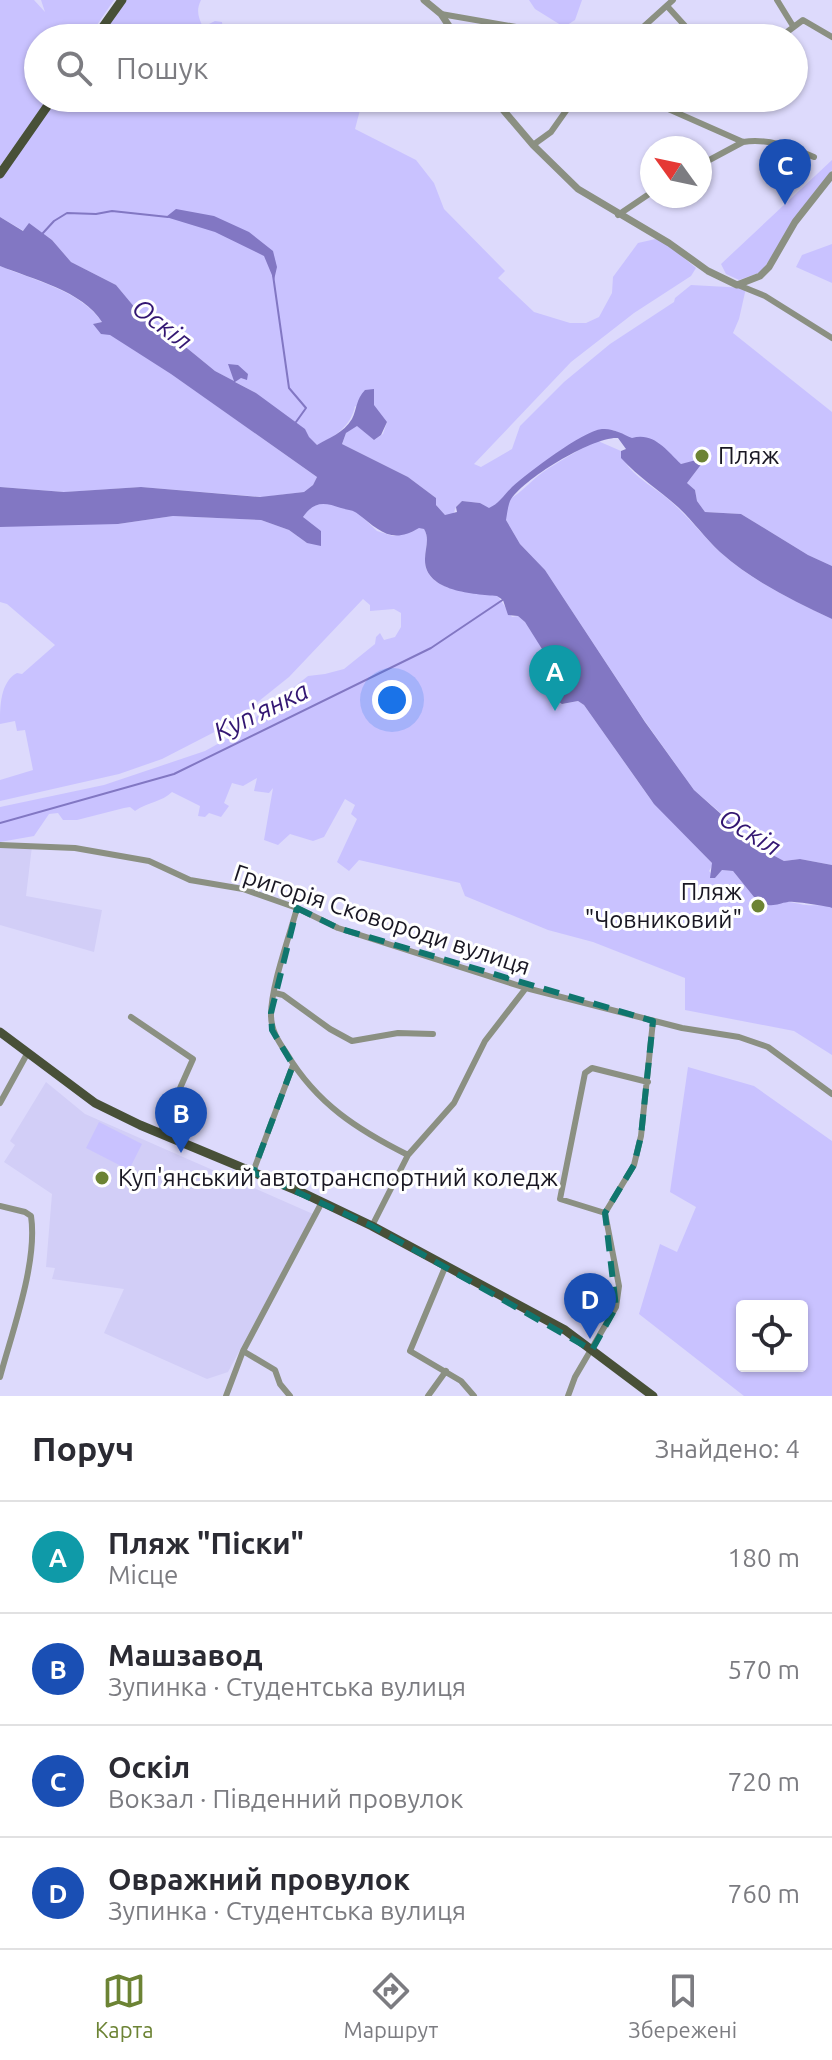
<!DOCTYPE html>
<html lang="uk">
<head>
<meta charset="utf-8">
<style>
  :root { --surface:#fff; --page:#f2f2f3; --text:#2b2b33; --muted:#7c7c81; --line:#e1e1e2; --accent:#6c8334 }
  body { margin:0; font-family:Ubuntu,sans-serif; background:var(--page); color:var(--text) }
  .controls { position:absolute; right:24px; bottom:24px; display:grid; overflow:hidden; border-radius:8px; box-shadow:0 2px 6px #0004 }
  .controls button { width:72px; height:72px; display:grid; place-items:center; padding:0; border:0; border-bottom:2px solid var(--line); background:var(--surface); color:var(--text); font:40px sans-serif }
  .compass { position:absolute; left:640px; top:136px; width:72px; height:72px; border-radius:50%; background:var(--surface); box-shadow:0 2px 6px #0004; rotate:303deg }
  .you { position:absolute; left:392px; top:700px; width:28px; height:28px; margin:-20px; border:6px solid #fff; border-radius:50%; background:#1a73e8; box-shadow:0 0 0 12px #1a73e833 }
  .badge { display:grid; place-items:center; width:52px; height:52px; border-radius:50%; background:var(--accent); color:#fff; font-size:26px; font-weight:700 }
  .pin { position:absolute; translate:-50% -66px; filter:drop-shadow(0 2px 4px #0008) }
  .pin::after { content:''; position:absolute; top:42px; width:28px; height:24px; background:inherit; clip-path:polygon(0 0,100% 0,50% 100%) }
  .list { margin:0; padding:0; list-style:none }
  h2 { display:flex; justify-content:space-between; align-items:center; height:104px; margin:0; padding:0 32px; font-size:34px }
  h2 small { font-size:26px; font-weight:400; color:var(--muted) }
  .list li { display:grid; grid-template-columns:52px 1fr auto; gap:24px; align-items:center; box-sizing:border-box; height:112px; padding:0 32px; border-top:2px solid var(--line) }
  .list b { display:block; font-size:30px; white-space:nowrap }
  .list p { margin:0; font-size:26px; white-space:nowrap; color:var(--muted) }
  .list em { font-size:26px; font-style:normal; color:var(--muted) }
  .icon { flex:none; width:44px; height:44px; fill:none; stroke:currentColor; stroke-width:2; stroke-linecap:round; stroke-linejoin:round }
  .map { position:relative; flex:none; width:832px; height:1396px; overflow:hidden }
  .search { position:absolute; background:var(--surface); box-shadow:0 2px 6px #0004; left:24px; right:24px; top:24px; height:88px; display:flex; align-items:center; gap:20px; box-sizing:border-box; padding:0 28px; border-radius:44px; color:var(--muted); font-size:30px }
  .sheet { height:552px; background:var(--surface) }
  nav { display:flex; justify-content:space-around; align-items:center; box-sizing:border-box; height:112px; border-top:2px solid var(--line); background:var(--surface); font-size:22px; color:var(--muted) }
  nav a { display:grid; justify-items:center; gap:4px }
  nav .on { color:var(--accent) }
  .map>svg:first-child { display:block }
</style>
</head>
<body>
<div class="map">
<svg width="832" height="1396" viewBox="0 0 832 1396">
  <rect width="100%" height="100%" fill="#dddafc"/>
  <path fill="#d2cef7" d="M0,845L32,846L26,896L102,910L94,952L0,925Z
    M46,1082L85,1114L313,1214L228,1372L207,1379L104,1333L124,1289L52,1279L55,1268L46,1267L52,1194L4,1162L15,1145L10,1141Z"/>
  <path fill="#c9c2ff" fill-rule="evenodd" d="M0,0H34L45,12L41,0H114L88,38H38V98H48L0,166Z
    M124,0H201C196,10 198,17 203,27L215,21L222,22L224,38H98Z
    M529,0H582L575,20L564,27L535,9Z
    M56,98H318L329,105C342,96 349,100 360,110L355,129L416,160L434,183L444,209L505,271L498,278L534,312L570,323H586L599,317L612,293L613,277L638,243L660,238L696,268L691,276L634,313L571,362L474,464L481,467L512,449L520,426L564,382L610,344L674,302L675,298L691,285L746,288L739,319L733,333L832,412V566L808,555L741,514L705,512L697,501L695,490L687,483L703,462L700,460L681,464L613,430C571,449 528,467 497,504C519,499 530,479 549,468C566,458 580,448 598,441L621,451C624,472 653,486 668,499C687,515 702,535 720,552C752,581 794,601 832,619V865L800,859L784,861L765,851L694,790L642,717L545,570L520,544L506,520L480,503L462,501L456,507L453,515H445L436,505V498L408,477L342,444L346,433L357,425L374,440L383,434L387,422L355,406C351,426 335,437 317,445L256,393L215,371L171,335L151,327L116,285L71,262L52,240L30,224L24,231L0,217V179Z
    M832,160V170L761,272L739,280L726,274L721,264Z
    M832,244V283L796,267L802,255Z
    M0,266C33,280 81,291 102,322L94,324L170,373L317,477L313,485L304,492L263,497L141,487L65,492L0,487Z
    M324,502L356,511L377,531L393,536L412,532L419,527L424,529C430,539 425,548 425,559C424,593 474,592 497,595L512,617L518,616L525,622L560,676L556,698L563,704L578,701L584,705L651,800L713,864L709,871L715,878L722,870L733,871L754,897C770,899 786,901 800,904C811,907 821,903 832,908V1055L794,1031L685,1010V978L593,942L548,930L465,896L460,883L359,860L349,871L337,862L357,819L351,814L355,805L345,799L324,837L313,841L290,834L278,845L264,840L273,788L269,793L254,791L257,778L243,786L232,783L224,803L229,806L221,817L209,813L205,817L198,816L200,806L172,792C162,802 147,802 135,811L130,807L124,808L77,820H63L58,813L49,814L34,836L0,842V807L104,785L205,751L232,736L308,676L325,674L344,669L375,644L376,637L380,633L384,640L395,637L401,627V613L394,609L370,611V605L363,599L289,677L230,724L162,759L119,774L0,801V780L33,770L25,730L17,731L15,721L0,724C0,707 0,682 17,673L22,674L55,645L7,604L0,602V527L49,523L118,524L173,516L261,520L289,530L307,543L303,517L309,508Z
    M688,1067L754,1086L832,1141V1396H744L639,1314L660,1244L677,1252L696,1207L670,1192ZM742,1306H802V1366H742Z
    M99,1122L142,1144L129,1170L86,1148Z"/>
  <path fill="#8277c3" d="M176,209L214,216L249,232L273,251L277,267L274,280L264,256L215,232L166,217Z
    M0,217L23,231L29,223L52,240L71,262L116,285L151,327L171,335L215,371L234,381L228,364L238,365L248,374L247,380L241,378L235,382L256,393L305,429L309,437L317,445C328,438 344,433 352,419C357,409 356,399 365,390L374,389V405L387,422L381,435L374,440L357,426L346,433L342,444L408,477L436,498V505L445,515L457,512L456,507L462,501L480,503L489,508C499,504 504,495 512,487C528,473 582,431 602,429C613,428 623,434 632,438C654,432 666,450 681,464L700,459L703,462L687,483L695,490L697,501L705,512L741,514L808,555L832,566V619C792,600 754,582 720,552C705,538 693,521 678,507C659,490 638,477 621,458V451L626,449L618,438C594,436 522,479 510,501C508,506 507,514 506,520L520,544L545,570L645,722L694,790L758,847L784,861L800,859L832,865V908C827,906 793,901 788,902C780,903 776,906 768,905L764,900L754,897L733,871L722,870L715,878H710L712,863L654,804L584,705L578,701L562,704C552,698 559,687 559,676L525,622L518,616L508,615L503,600L497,596C475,594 424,592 425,559C425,548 430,539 424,529L419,528C391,545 379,530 358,514C354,510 347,510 341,508C324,502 314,501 303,517L321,531V546L307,543L289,530L261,520L173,516L118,524L0,527V487L64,492L141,487L260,497L304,492L313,485L317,477L171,374L110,335L101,334L93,324L102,322C83,291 32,279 0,266Z"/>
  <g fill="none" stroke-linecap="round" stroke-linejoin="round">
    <path stroke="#8277c3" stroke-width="2" d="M43,233L54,221L67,213L96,214L112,211L168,217
      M273,275L289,388L306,408L296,422
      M0,823L174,774L431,648L504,599"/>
    <path stroke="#8b9082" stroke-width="6" d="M777,0L793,26
      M667,6L696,38
      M441,14L516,27L543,38
      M631,38L673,0
      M779,38L803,20L832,37
      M637,98L657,104L743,142C768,138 790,147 814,157
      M533,145L551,132L575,98
      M700,165L743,142
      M618,215L652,192
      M738,285L765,296L832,338
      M0,845L75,848L149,861L190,880L243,889L297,908L338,928L526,988L682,1028L739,1037L768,1047L832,1094
      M297,908C289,938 271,986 271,1015C271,1031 279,1042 287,1054C317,1104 358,1130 408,1155
      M275,993L283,995L330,1029L352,1041L398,1033L433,1034
      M131,1017L193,1059L160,1133
      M0,1103L27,1054
      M253,1172L293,1065
      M0,1206L25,1212L31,1216C38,1262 12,1332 0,1377
      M605,1213L560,1199L585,1073L592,1068L648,1082
      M372,1226L408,1155L454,1103L485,1041L526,988
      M446,1265L410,1351L461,1381L474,1396
      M243,1351L275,1370L280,1384L290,1396
      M226,1396L243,1351L322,1202
      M428,1396L446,1371
      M568,1396L575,1377L616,1307L619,1286L605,1213L634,1165L641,1136L653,1021"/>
    <path stroke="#8b9082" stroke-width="7" d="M424,0L441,14L457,38
      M493,98L533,145L578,189L669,243L708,271L737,285L760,276L769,267L795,222L832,175"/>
    <path stroke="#485038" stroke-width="9" d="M95,38L122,0
      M0,174L53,98
      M0,1032L95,1103L140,1125L303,1193L372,1226L565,1330L653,1396"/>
  </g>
  <path fill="none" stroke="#0f766e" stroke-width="6" stroke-dasharray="16 10" stroke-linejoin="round" d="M297,908L338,928L653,1021L641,1136L634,1165L605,1213L616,1307L592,1350L372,1226L253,1172L293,1065L272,1030L271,1013Z"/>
  <g fill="#6c8334" stroke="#fff" stroke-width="3">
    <circle cx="702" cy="456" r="8"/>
    <circle cx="758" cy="906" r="8"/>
    <circle cx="102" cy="1178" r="8"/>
  </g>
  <g text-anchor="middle" stroke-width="6" stroke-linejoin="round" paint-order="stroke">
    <g font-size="24" fill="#191723" stroke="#fff" text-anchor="start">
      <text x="718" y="464">Пляж</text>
      <text x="742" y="900" text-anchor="end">Пляж<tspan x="742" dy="28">"Човниковий"</tspan></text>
      <text x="118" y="1186">Куп'янський автотранспортний коледж</text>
    </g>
    <g font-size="24" fill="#191723" stroke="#fff">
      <text transform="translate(382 920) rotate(18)" y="8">Григорія Сковороди вулиця</text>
    </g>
    <g font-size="26" font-style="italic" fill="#331672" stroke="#fff">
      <text transform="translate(162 324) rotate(37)" y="9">Оскіл</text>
      <text transform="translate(261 711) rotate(-26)" y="9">Куп'янка</text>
      <text transform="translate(750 832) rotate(31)" y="9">Оскіл</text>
    </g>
  </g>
</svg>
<div class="controls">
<button><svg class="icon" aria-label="locate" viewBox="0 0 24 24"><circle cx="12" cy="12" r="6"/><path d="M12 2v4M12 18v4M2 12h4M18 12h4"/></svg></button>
</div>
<svg class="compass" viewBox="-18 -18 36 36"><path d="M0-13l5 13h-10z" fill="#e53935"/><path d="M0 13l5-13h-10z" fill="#7c7c81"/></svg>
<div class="you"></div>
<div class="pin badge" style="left:555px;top:711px;background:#0f9aa8">A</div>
<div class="pin badge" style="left:181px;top:1153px;background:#1a4fb4">B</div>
<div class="pin badge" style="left:785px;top:205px;background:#1a4fb4">C</div>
<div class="pin badge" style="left:590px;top:1339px;background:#1a4fb4">D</div>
<div class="search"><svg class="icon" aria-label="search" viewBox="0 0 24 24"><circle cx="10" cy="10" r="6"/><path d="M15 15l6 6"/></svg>Пошук</div>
</div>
<section class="sheet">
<h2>Поруч<small>Знайдено: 4</small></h2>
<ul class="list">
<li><span class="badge" style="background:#0f9aa8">A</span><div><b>Пляж &quot;Піски&quot;</b><p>Місце</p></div><em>180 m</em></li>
<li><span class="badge" style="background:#1a4fb4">B</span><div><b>Машзавод</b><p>Зупинка · Студентська вулиця</p></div><em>570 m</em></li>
<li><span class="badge" style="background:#1a4fb4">C</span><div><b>Оскіл</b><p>Вокзал · Південний провулок</p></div><em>720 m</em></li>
<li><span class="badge" style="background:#1a4fb4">D</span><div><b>Овражний провулок</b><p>Зупинка · Студентська вулиця</p></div><em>760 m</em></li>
</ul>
</section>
<nav>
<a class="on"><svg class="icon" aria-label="map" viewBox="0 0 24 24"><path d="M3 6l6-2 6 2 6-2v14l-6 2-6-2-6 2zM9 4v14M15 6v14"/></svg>Карта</a>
<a><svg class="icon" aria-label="directions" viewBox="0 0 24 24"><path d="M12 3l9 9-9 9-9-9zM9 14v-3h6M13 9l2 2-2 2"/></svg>Маршрут</a>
<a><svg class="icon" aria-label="saved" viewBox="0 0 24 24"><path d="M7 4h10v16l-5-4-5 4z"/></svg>Збережені</a>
</nav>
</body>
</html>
